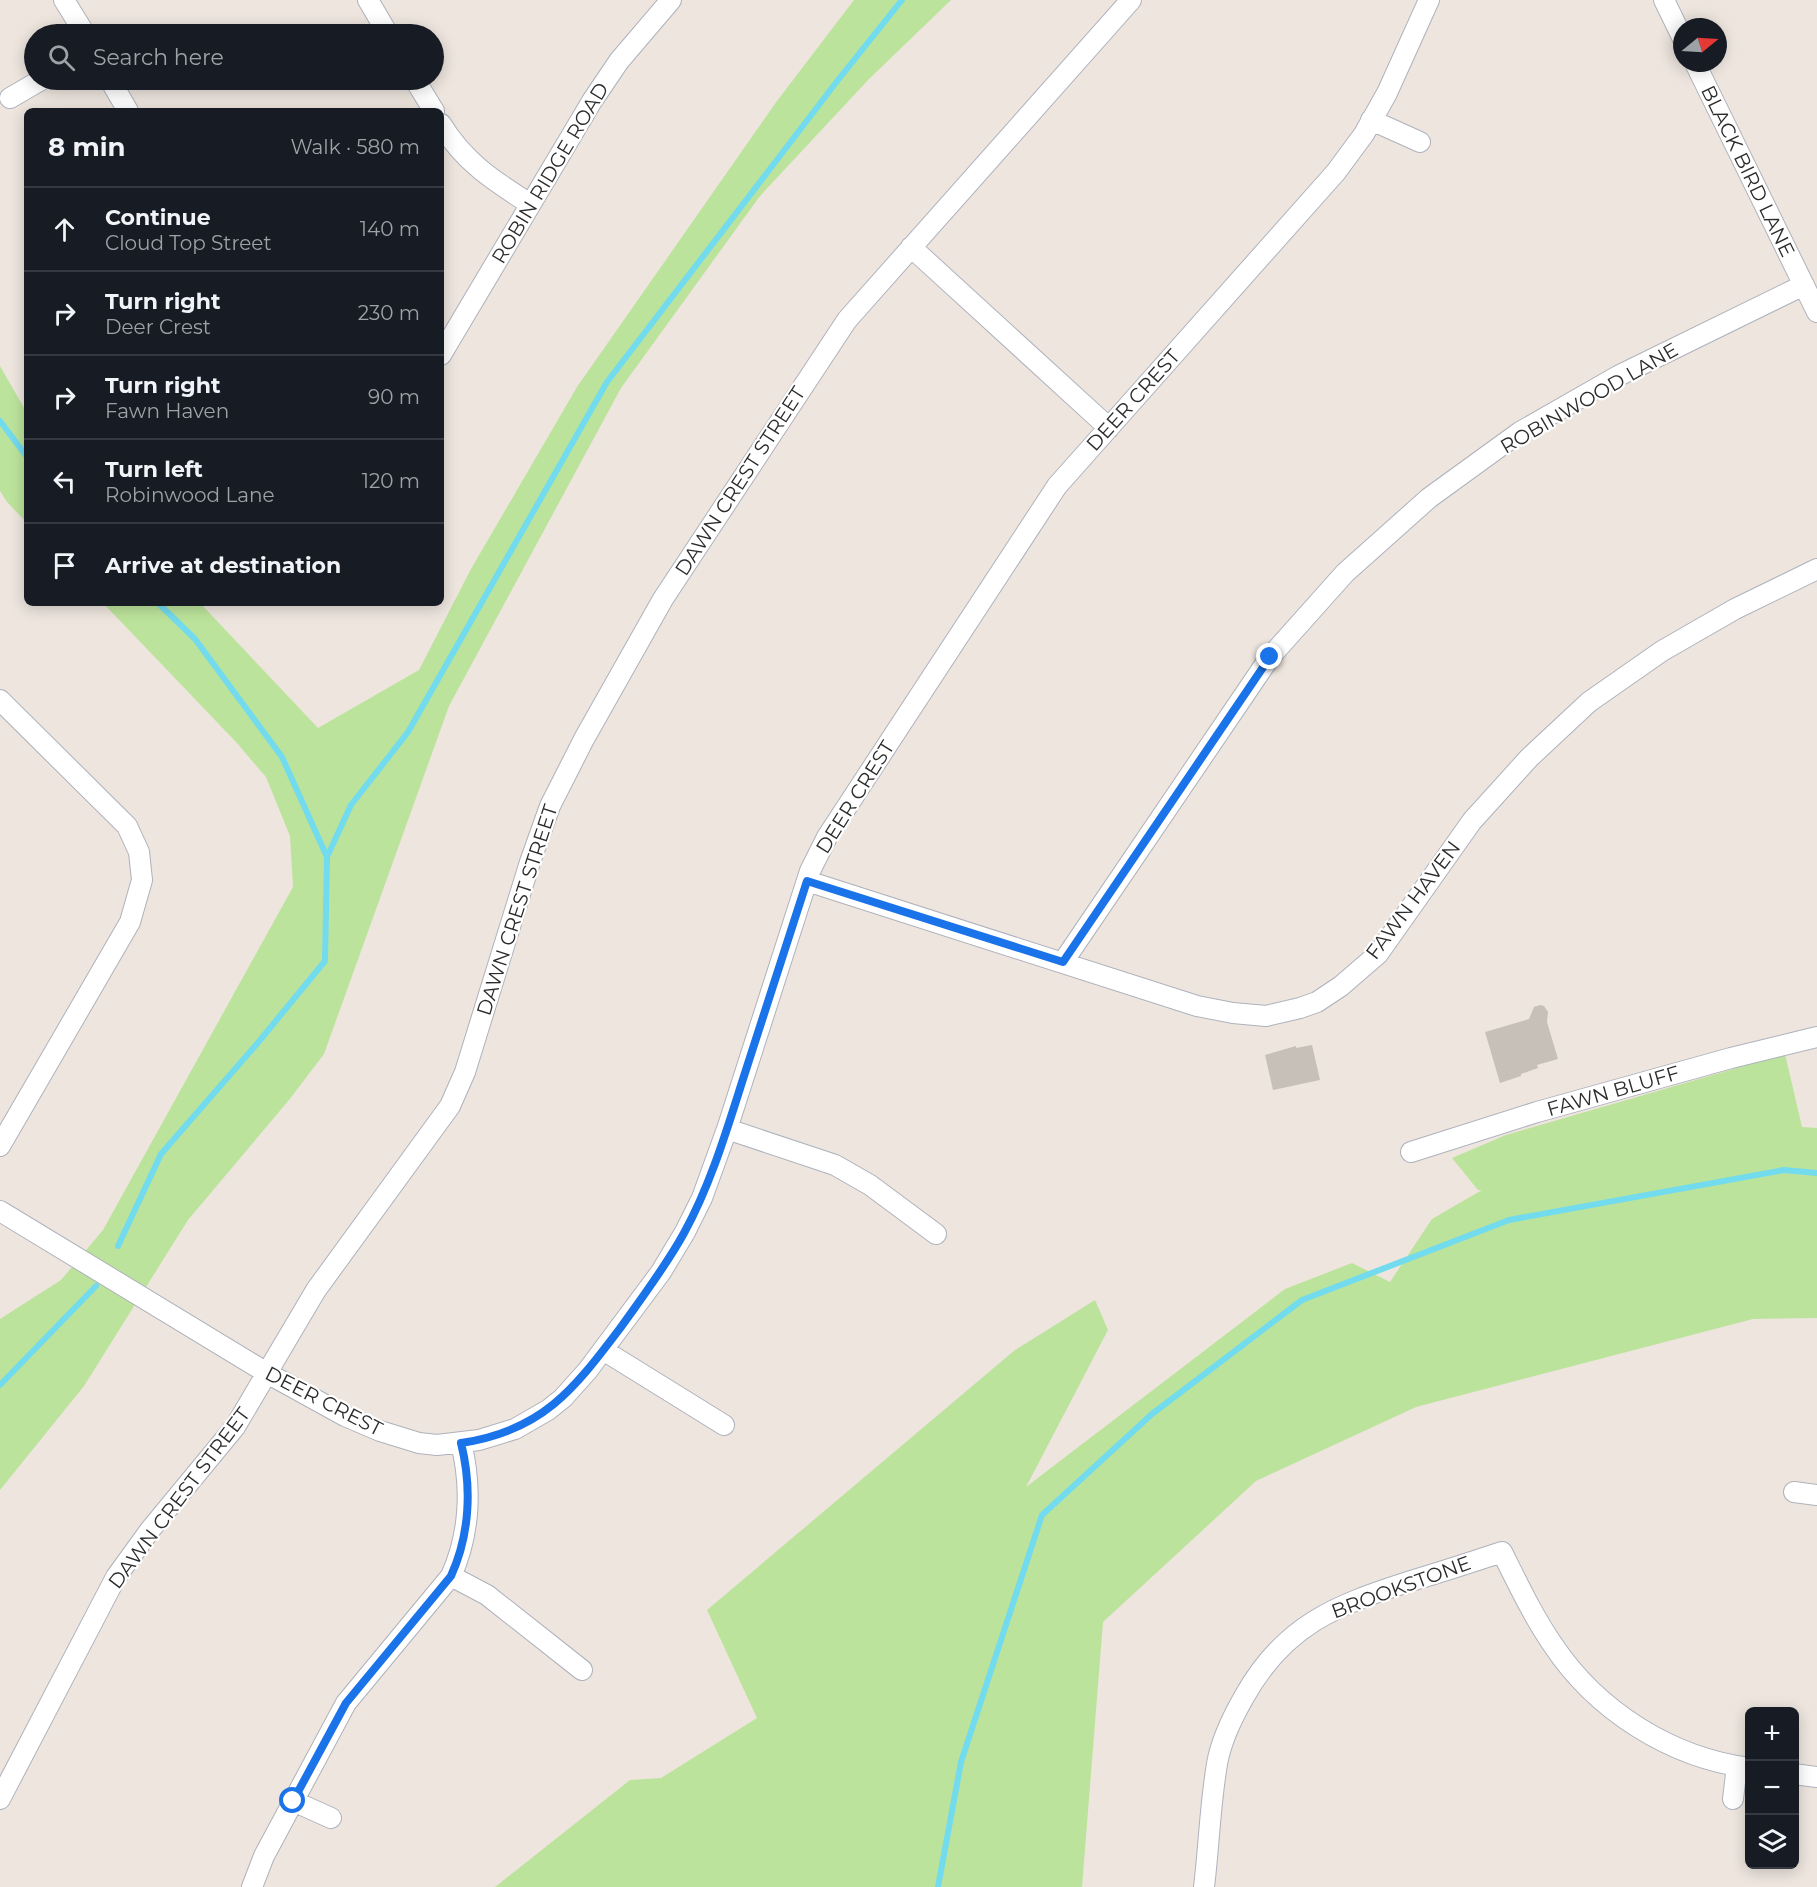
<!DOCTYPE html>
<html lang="en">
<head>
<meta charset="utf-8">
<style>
  :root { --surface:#171b24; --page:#20242c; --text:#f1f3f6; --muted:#9ea1a6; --line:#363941 }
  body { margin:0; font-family:Montserrat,sans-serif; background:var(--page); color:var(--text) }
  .controls { position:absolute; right:18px; bottom:18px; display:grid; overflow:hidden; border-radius:9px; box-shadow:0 3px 15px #0003 }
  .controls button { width:54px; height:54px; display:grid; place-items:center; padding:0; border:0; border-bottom:2px solid var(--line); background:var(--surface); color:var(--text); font:30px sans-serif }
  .compass { position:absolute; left:1673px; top:18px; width:54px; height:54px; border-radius:50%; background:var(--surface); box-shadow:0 3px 15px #0003; rotate:72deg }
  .stop { position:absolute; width:18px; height:18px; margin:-14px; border:4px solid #1a73e8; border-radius:50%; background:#fff }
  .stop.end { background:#1a73e8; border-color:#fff; box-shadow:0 2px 6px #0008 }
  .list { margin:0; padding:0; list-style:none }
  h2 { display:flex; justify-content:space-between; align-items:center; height:78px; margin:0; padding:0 24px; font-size:26px }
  h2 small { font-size:20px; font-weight:400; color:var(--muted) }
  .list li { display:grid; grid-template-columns:39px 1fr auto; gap:18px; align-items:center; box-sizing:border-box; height:84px; padding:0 24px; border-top:2px solid var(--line) }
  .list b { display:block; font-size:22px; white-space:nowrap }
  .list p { margin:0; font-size:20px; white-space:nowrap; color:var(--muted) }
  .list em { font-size:20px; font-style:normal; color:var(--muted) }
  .icon { flex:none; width:33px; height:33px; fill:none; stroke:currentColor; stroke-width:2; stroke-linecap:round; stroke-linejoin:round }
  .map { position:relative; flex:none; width:1817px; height:1887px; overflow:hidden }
  .search { position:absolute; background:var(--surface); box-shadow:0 3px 15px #0003; left:24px; top:24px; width:420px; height:66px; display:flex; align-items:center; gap:15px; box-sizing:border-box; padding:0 21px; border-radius:33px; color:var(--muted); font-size:22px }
  .panel { position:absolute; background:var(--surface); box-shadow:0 3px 15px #0003; left:24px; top:108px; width:420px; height:498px; border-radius:9px }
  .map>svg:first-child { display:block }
</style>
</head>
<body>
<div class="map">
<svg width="1817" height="1887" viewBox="0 0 1817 1887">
  <rect width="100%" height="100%" fill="#ede5de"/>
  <path fill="#bce39b" d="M854,0H951L869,79L760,196L621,388L449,706L324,1054L289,1100L188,1220L84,1386L0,1490V1319L61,1280L103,1230L293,887L290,836L266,777L236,742L103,603H200L318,728L419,670L471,569L577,387L777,101Z
    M0,366L27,413V523L7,502L0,491Z
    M1785,1054L1802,1127L1817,1128V1318L1753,1319L1416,1407L1256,1481L1103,1622L1082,1887H495L630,1780L661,1778L757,1718L707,1610L1015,1350L1095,1300L1108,1330L1026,1487L1285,1289L1352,1263L1390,1282L1432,1219L1482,1190H1478L1452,1158L1506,1135Z"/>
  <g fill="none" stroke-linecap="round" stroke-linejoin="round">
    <path stroke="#72dbee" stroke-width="6" d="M0,421L27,457
      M327,857L351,805L408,732L607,382L838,80L902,0
      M118,1246L161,1154L256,1045L325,961L327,857L282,757L195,639L158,603
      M0,1385L96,1286
      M938,1887L961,1762L1042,1515L1152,1414L1302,1300L1509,1220L1784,1170L1817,1173"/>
  </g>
  <path fill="#c6c0b9" d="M1540,1005L1544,1006L1548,1012L1547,1022L1558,1059L1537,1065L1538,1068L1521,1074V1076L1500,1083L1485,1032L1529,1019L1534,1007Z
    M1312,1045L1320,1080L1273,1090L1265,1055L1296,1046V1048Z"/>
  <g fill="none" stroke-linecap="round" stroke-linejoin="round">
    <g stroke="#aeb2bc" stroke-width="22">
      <path id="minor" d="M64,0L85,34
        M368,0L388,34
        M1664,0L1682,37
        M1695,63L1817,312
        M110,80L128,111
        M415,80L434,111
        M10,98L41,80
        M1371,120L1420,142
        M441,124C464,162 494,181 530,204
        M911,247L1109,428
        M441,355L592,101L619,61L671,0
        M0,700L127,826L139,852L142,880L130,922L0,1146
        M807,881L1197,1006L1233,1013L1266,1016L1300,1008L1317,1002L1341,986L1378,954L1472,821L1529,758L1589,702L1662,651L1735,609L1817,569
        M1063,962L1270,657L1345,573L1429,498L1520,432L1618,376L1804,285
        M727,1129L835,1165L870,1185L936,1234
        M1411,1152L1537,1112L1731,1058L1817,1037
        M0,1211L267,1373L345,1416L380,1431L419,1443L437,1445L479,1440L515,1429L548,1410L563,1398L588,1370L661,1272L685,1232L702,1198L727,1129L810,871L827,837L1057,486L1336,172L1364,134L1387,93L1429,0
        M603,1350L724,1425
        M1794,1492L1817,1495
        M451,1576L487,1595L582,1670
        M1794,1774L1817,1777
        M0,1799L116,1577L150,1530L235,1427L316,1290L450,1106L465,1072L530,862L550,806L584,739L663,599L847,320L1131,0
        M1733,1799L1737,1766
        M293,1801L331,1818
        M252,1887L264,1856L346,1703L451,1576C470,1534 472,1487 461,1443
        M1204,1887C1209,1846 1210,1805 1217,1764C1221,1740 1232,1718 1244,1697C1284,1625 1336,1605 1411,1581C1441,1572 1472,1562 1502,1552C1518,1584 1533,1616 1553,1645C1597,1711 1671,1758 1750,1768"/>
    </g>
    <use href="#minor" stroke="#fff" stroke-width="20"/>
  </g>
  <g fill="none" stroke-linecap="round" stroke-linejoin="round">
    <path stroke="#1a73e8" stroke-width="8" d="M293,1801L346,1703L451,1576C470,1534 472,1487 461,1443C543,1431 574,1389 621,1327C643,1296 666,1266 684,1233C711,1184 727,1129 744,1076C765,1011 786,946 807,881L1063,962L1270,657"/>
  </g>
  <g text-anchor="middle" stroke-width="4.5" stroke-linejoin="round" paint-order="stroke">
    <g font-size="20" fill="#2c2c2c" stroke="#fff">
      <text transform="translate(1748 171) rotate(64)" y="7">BLACK BIRD LANE</text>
      <text transform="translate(550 173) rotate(-59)" y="7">ROBIN RIDGE ROAD</text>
      <text transform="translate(1589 398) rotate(-30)" y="7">ROBINWOOD LANE</text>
      <text transform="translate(1133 400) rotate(-48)" y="7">DEER CREST</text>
      <text transform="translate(740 481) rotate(-57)" y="7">DAWN CREST STREET</text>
      <text transform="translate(855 797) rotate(-58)" y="7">DEER CREST</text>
      <text transform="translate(1413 900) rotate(-53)" y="7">FAWN HAVEN</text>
      <text transform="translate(517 910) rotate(-72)" y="7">DAWN CREST STREET</text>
      <text transform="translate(1613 1091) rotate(-16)" y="7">FAWN BLUFF</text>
      <text transform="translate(324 1401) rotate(27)" y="7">DEER CREST</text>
      <text transform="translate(179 1498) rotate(-53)" y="7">DAWN CREST STREET</text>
      <text transform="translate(1401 1587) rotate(-20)" y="7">BROOKSTONE</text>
    </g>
  </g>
</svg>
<div class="controls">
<button>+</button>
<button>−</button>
<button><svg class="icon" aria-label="layers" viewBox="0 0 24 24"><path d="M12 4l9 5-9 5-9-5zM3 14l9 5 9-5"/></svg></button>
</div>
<svg class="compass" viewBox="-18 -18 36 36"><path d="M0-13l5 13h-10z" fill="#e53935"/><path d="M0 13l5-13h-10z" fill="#9ea1a6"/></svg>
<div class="stop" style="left:293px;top:1801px"></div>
<div class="stop end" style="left:1270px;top:657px"></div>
<div class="search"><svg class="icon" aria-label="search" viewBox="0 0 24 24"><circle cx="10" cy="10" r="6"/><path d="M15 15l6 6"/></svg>Search here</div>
<section class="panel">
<h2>8 min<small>Walk · 580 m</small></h2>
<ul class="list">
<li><svg class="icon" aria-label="ahead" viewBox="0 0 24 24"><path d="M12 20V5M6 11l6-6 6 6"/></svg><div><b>Continue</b><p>Cloud Top Street</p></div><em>140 m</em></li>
<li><svg class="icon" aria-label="right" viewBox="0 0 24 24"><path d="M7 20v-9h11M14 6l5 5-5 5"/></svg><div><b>Turn right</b><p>Deer Crest</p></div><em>230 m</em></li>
<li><svg class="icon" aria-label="right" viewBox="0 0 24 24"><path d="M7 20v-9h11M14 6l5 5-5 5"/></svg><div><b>Turn right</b><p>Fawn Haven</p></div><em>90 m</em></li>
<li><svg class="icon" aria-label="left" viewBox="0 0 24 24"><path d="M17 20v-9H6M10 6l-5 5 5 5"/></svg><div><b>Turn left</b><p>Robinwood Lane</p></div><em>120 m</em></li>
<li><svg class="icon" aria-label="arrive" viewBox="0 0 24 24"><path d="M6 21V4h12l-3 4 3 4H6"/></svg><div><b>Arrive at destination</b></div></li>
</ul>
</section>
</div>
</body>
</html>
